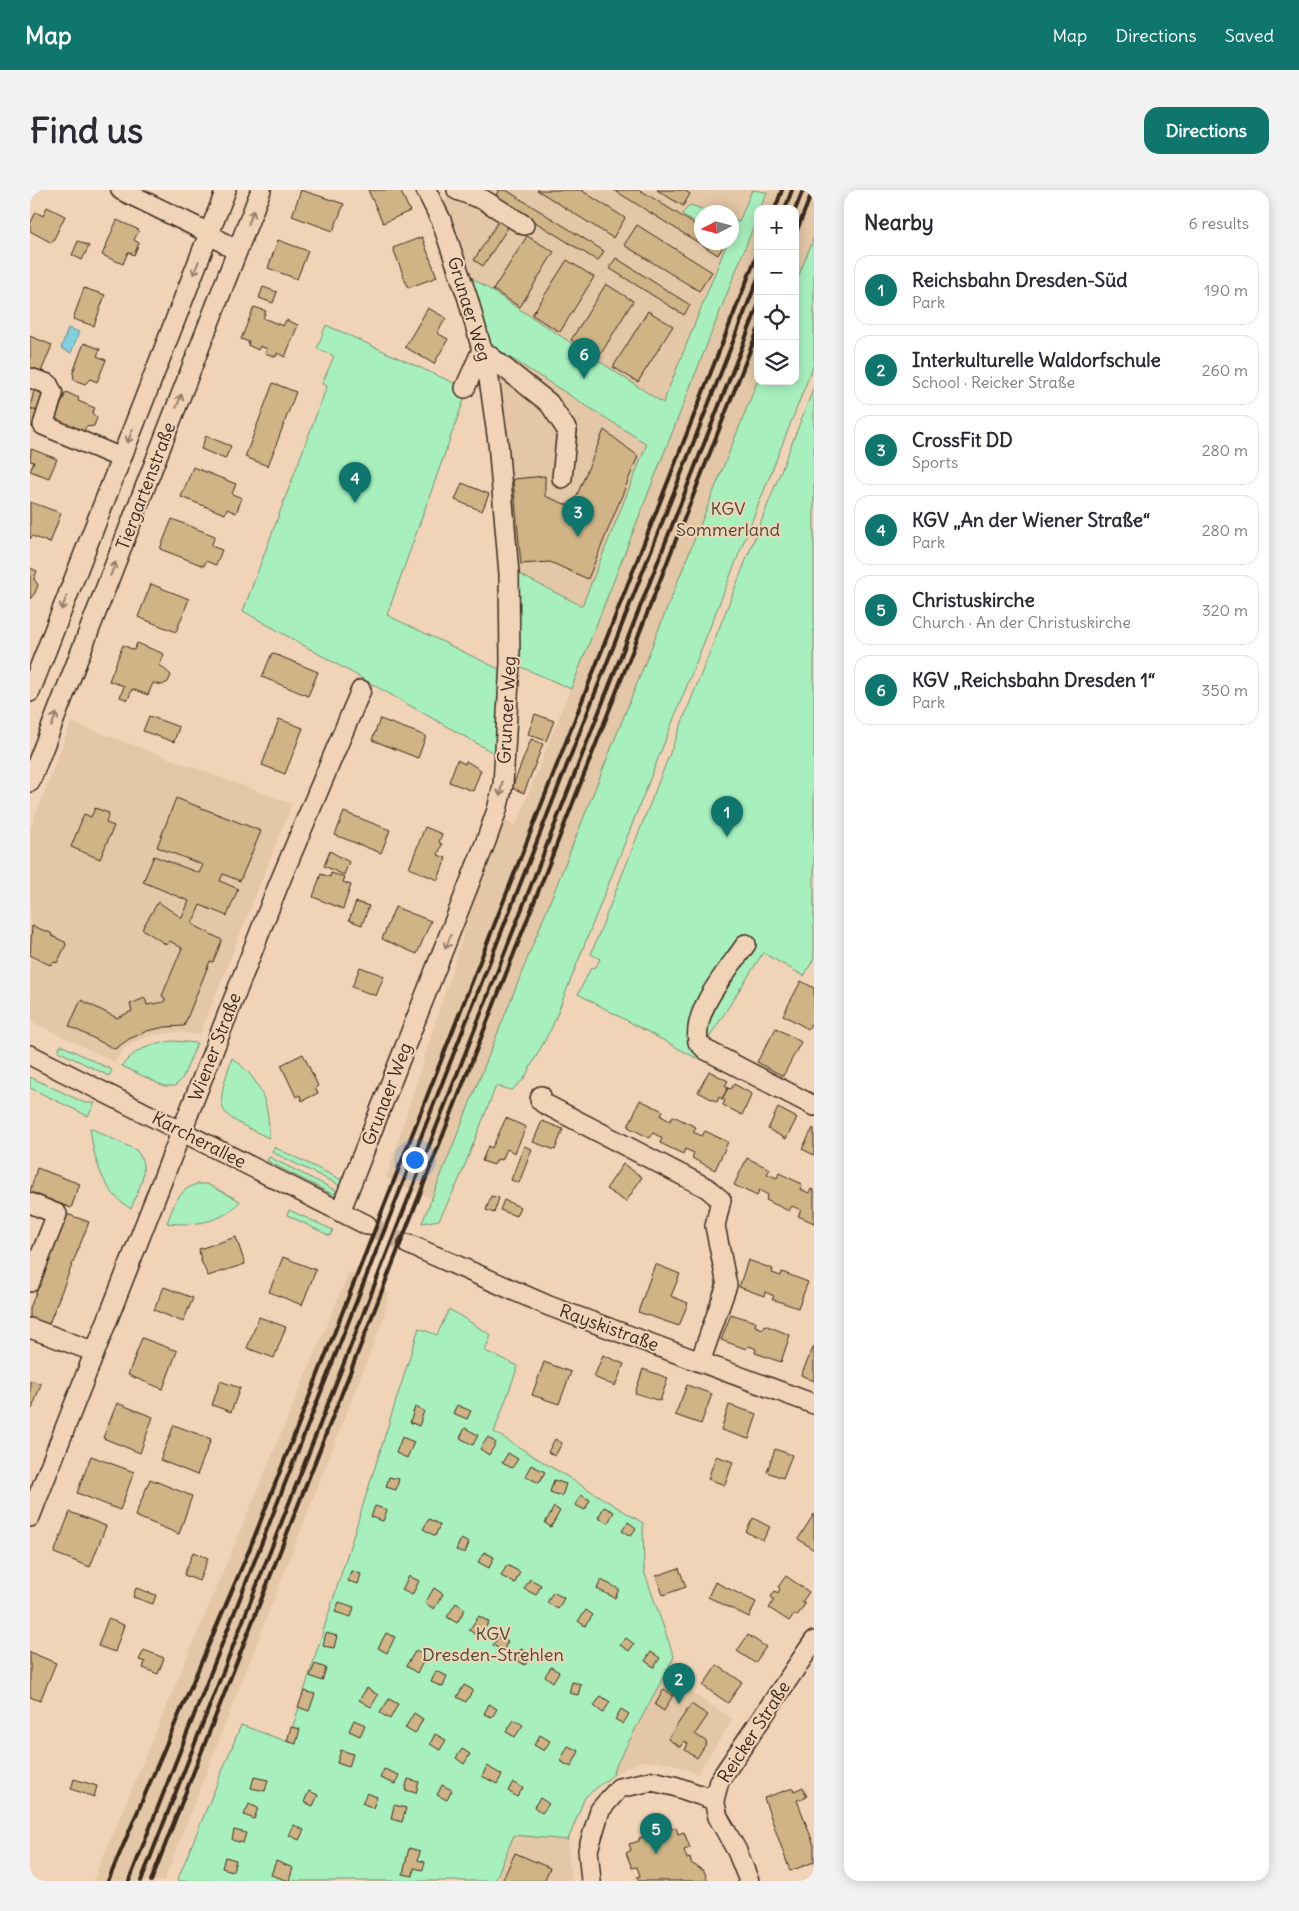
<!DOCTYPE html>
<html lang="en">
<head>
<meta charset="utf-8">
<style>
  :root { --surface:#fff; --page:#f2f2f3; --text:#2b2b33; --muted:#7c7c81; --line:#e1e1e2; --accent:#0f766e }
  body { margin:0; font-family:Delius,sans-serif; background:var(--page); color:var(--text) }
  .controls { position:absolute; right:15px; top:15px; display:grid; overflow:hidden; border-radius:10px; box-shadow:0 2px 12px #0003 }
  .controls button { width:45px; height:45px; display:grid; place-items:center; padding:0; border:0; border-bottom:1px solid var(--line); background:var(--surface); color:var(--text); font:25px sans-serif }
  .compass { position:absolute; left:664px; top:15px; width:45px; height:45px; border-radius:50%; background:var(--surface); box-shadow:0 2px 12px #0003; rotate:264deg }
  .you { position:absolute; left:384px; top:969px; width:18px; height:18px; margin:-12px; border:4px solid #fff; border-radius:50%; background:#1a73e8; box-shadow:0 0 0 8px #1a73e833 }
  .badge { display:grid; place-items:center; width:32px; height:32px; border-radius:50%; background:var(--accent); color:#fff; font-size:16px; font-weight:700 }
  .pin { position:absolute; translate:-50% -41px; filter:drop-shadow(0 1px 2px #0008) }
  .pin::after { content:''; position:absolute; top:26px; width:18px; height:15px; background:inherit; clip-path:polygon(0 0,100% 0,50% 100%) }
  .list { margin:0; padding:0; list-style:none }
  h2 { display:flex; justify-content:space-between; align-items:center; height:65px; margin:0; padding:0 20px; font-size:21px }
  h2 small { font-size:16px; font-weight:400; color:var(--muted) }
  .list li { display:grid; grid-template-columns:32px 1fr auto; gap:15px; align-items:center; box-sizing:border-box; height:70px; margin:0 10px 10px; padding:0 10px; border:1px solid var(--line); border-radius:15px }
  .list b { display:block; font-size:19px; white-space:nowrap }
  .list p { margin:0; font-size:16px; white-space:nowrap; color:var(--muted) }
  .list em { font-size:16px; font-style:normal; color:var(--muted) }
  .icon { flex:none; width:28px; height:28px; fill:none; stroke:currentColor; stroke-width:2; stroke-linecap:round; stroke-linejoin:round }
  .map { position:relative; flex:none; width:784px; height:1691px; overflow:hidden; border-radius:15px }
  header { display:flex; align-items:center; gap:30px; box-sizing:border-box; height:70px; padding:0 25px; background:var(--accent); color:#fff }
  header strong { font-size:24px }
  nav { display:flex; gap:28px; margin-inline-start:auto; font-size:18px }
  .intro { display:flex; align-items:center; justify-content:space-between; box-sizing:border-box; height:120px; padding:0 30px }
  h1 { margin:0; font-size:35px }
  .button { padding:12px 22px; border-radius:15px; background:var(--accent); color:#fff; font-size:18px; font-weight:700 }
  main { display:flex; gap:30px; padding:0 30px }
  aside { flex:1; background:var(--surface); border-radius:15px; box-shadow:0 2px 12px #0003 }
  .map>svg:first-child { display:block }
</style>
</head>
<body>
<header>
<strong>Map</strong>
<nav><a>Map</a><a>Directions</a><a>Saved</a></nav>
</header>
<div class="intro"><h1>Find us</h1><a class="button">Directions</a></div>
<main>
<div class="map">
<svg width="784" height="1691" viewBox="0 0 784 1691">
  <rect width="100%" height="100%" fill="#f1d4b8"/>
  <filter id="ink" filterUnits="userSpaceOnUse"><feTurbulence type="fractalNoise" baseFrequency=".02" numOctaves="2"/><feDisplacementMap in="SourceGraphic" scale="10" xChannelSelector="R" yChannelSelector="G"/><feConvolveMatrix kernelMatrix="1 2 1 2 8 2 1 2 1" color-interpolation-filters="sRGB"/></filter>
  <g filter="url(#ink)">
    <path fill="#e4c7a6" d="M450,0H722L709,32L702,30V22H681L660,15L652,24L671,37L672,52L698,53L633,213L439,86L413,13L419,5L442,11Z
      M737,0H784V47L765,94V19H730Z
      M728,25V190L402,1009L356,988L470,629L486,635Z
      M473,164L617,254L552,416L489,384L479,280L464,181Z
      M41,532L262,614L170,845L148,842L120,846L103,852L93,860L85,872L0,831V639Z
      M319,1082L359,1103L354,1127L134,1691H63Z
      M644,1467L656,1499L703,1529L667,1584L640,1573L611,1571L584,1584L583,1581Z
      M484,1645L538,1650L541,1691H465Z"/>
    <path fill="#a7f0bd" stroke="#718d6e" d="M722,0L737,2L730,19H728V25L541,499L489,476V384L552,416L617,254L460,155L439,86L633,213L697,53L702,52V30L709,32Z
      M660,15L681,22H672L671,37L652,24Z
      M784,47V174L522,837L494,889L482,900L466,896L429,990L409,1030L392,1033L728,190L765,191V95Z
      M296,135L435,198L436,204L357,425L473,481L469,566L213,421L297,196L292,194L304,166L287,159Z
      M784,197V768L774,786L733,763L666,868L548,804L561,778L566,777L570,769L561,764Z
      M142,851L167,853L153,887L145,896H134L92,876C105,858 121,855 142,851Z
      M31,855L82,880L79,886L28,861Z
      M202,868C230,888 240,914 239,948C187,923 183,925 202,868Z
      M0,887L55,913H65L58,926L0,898Z
      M60,938L106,960C122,978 108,999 101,1019C72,1001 64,970 60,938Z
      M244,957L314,991L311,996L242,962Z
      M239,967L309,1002L302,1004L237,971Z
      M167,994H177L210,1011C194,1033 162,1036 137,1033C144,1015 148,1000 167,994Z
      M259,1020L303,1040L300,1046L257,1025Z
      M419,1119L461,1145L455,1161L488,1176L464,1242L613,1333L614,1381L644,1467L583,1581L584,1584L555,1607L538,1650L484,1645L465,1691H147L211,1535L258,1552L389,1138L407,1145Z"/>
    <path fill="#81d1dd" stroke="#658e91" d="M38,138L49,142L41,163L31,158Z"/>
    <path fill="#d0b485" stroke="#3b2a1e" d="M271,0L314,14L303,41L262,26Z
      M338,0H370L380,21L353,33Z
      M469,0H476L574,61L568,71L465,7Z
      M507,0H551L595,28L583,48Z
      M584,0H610L672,39V52L695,53L688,65Z
      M627,0H654L660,4L653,16Z
      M17,17L35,26L22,53L0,41V34L6,22L13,26Z
      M471,27L481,33L453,76L444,70Z
      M87,30L109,40L104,50L109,53L104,65L98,62L93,74L72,65Z
      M607,35L682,82L669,101L594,55Z
      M497,46L524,62L490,117L463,100Z
      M392,47L407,87L378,98L363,58Z
      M248,50L278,61L267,89L238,78Z
      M48,51L59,56L52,70L42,65Z
      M586,68L660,115L654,125L579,78Z
      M537,70L564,87L530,142L502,125Z
      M576,94L603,111L569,167L541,150Z
      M233,97L247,102L243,113L229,108Z
      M54,98L75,105L64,136L43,129Z
      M224,117L236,121L233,128L253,136L256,130L268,135L255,167L247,163L246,167L235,163L237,159L230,156L228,160L218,155L219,152L211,149Z
      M398,118L416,128L407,143L418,149L404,174L375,157Z
      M618,121L643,136L608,192L583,177Z
      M0,146L22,155L11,182L0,178Z
      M54,153L70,159L67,166L76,170L67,192L60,189L55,194L44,190L43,182Z
      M243,193L266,202L238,276L215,267Z
      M4,200L16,205L9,222L0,218Z
      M36,202L49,208L48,211L65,218L62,223L67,228L64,236L56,237L54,242L22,235Z
      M0,218L9,222L3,237L0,236Z
      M574,240L608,266L558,389L520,372L491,374L483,289L515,286V306L542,317Z
      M176,246L201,256L195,269L171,259Z
      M1,259L27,269L19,288L0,281L4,272L0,271Z
      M163,277L206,294L202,304L212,308L206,323L197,319L195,324L151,307Z
      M432,293L459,304L452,321L425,310Z
      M0,312L31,323L20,353L2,346L0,349Z
      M142,329L185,346L181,356L192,360L186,375L176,371L174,376L130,359Z
      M0,378L7,381L4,389L8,395L5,403L0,409Z
      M121,394L159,409L146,442L108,427Z
      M107,453L134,464L130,475L141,485L138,492L132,495L123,493L118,505L102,499L98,510L90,507L94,496L79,491L93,455L104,460Z
      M242,463L288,482L278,506L232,487Z
      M505,524L524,531L516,551L498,544Z
      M119,526L149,537L144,552L113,541Z
      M249,529L273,538L255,584L232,575Z
      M350,529L396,546L388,568L342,550Z
      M501,549L513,554L494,603L482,598Z
      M427,570L435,574L436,571L451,580L443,601L419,592Z
      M146,608L231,641L210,691L193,684L190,691L208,699L197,726L170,715L162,734L192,750L183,772L180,771L154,836L135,837L117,841L99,849L85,859L39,836L51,810L87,828L102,821L100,814L115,808L117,815L134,812L135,808L132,806L152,758L140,751L137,755L112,739L128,712L152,728L159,711L113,692L124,666L169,683L173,675L127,657Z
      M65,618L79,623L76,633L84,636L70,669L41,657L54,624L61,627Z
      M314,622L360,640L351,663L305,645Z
      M395,637L412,644L409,652L412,654L408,665L416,668L408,690L379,678Z
      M300,661L319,672L314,685L294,676Z
      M301,683L315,687L313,692L321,695L313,719L283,707L291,684L300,687Z
      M326,712L339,716L332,735L319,730Z
      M365,717L401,731L387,764L352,749Z
      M2,736L21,743L22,746L35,752L36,755L27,773L24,772L20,775L0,765Z
      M330,777L354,786L346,806L322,797Z
      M771,791L784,798V829L778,839L753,825Z
      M746,838L771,852L753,886L727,872Z
      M273,864L288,896L285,898L288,903L272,911L270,905L266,907L251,875Z
      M679,881L698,891L695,896L698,898L692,909L689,907L687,912L668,902Z
      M704,894L722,904L712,925L693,915L695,910L692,909L698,898L701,899Z
      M610,910L633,921L631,926L640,931L643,926L666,937L663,942L672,946L675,941L698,952L685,980L662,968L664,963L655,959L653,964L630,953L632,948L623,943L620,948L598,937Z
      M748,918L767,928L756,949L738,939Z
      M476,928L496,937L485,963L477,959L472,970L467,969L464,975L452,971L458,956L462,958Z
      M512,931L533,939L525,960L503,952Z
      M783,938L784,939V965L772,959Z
      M494,956L502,959L489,993L481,990Z
      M717,968L740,979L737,984L747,988L749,983L772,994L770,999L779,1003L781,999L784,1000V1033L768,1026L771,1020L762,1016L759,1021L736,1010L738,1005L729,1000L727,1006L704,995Z
      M593,974L612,987L596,1012L576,999Z
      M7,978L50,994L41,1018L0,1002Z
      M461,1006L469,1008L464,1023L456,1020Z
      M474,1010L490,1017L486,1026L470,1020Z
      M37,1024L59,1032L18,1136L0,1129V1118Z
      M206,1047L215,1074L178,1086L171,1071L169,1059Z
      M253,1067L286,1080L272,1115L239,1102Z
      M718,1070L743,1079L742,1083L751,1086L752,1082L778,1092L768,1118L742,1109L744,1106L735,1102L734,1106L709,1097Z
      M625,1074L650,1084L641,1106L658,1113L649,1136L608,1122Z
      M134,1097L163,1108L153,1132L124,1120Z
      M701,1124L726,1132L725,1136L733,1139L735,1135L760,1145L751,1172L725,1163L726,1159L722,1157L718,1156L716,1159L691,1150Z
      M229,1127L256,1137L244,1168L217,1158Z
      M112,1148L147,1161L133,1199L98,1185Z
      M784,1156V1191L771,1185Z
      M573,1165L594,1174L585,1196L564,1187Z
      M514,1172L541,1182L529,1214L502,1205Z
      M613,1179L638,1188L630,1211L605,1203Z
      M0,1190L11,1194L2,1219L0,1218Z
      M190,1191L210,1198L201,1222L182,1215Z
      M657,1195L682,1204L671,1234L645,1225Z
      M87,1213L123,1227L110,1263L73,1248Z
      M427,1215L441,1221L437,1229L423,1223Z
      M699,1215L727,1224L719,1249L691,1240Z
      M385,1217L394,1221L389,1236L380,1232Z
      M144,1235L181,1249L167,1285L130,1270Z
      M435,1238L448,1245L443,1255L430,1248Z
      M372,1247L384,1252L377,1268L366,1263Z
      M458,1247L466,1253L459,1265L450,1259Z
      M525,1249L532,1253L525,1266L518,1262Z
      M745,1259L762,1265L753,1288L737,1282Z
      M478,1263L488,1269L482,1278L472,1273Z
      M61,1266L104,1282L90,1320L47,1303Z
      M686,1266L703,1272L695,1295L678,1289Z
      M501,1275L515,1282L509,1293L495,1286Z
      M359,1287L369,1289L366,1300L356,1297Z
      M120,1289L162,1306L149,1344L105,1326Z
      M524,1290L536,1294L532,1306L520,1302Z
      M551,1305L560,1310L555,1320L545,1315Z
      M345,1316L357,1320L353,1331L341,1327Z
      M524,1317L530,1321L521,1337L515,1333Z
      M574,1317L584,1322L578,1333L568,1328Z
      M40,1322L76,1336L60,1377L24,1363Z
      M784,1324V1360L768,1349Z
      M723,1328L740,1337L733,1350L716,1342Z
      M399,1329L410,1335L405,1346L393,1339Z
      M598,1332L606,1338L601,1346L592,1341Z
      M431,1349L439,1353L435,1363L426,1360Z
      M163,1362L178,1368L169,1391L154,1385Z
      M454,1362L464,1367L459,1378L448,1372Z
      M477,1375L490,1382L485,1393L471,1386Z
      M649,1378L656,1397L633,1405L626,1386Z
      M321,1381L331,1384L328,1394L318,1391Z
      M379,1386L389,1391L382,1405L372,1400Z
      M756,1386L779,1402L772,1412L775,1414L767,1426L764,1424L759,1431L739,1418L744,1410L741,1407L745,1401L748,1403L750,1399L748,1397Z
      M500,1389L511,1395L506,1405L494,1399Z
      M571,1390L589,1399L585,1408L567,1399Z
      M685,1392L726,1412L719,1427L678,1407Z
      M106,1398L126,1405L123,1414L103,1407Z
      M404,1398L413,1404L404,1419L395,1413Z
      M523,1402L534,1408L528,1419L517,1413Z
      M309,1412L324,1417L321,1427L305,1422Z
      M426,1413L435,1419L427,1433L417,1427Z
      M556,1420L563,1425L555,1436L548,1431Z
      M449,1426L459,1432L449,1447L439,1440Z
      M78,1429L94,1435L85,1462L68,1456Z
      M296,1443L307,1446L304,1458L293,1456Z
      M356,1443L365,1447L357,1463L348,1458Z
      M718,1445L736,1457L725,1473L707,1461Z
      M469,1446L478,1451L473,1461L463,1455Z
      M596,1448L604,1454L599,1461L590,1455Z
      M491,1459L501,1465L495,1475L485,1469Z
      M114,1460L134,1468L128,1484L113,1478L115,1472L109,1470Z
      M386,1460L396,1467L387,1483L376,1476Z
      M0,1462L26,1473L10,1511L0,1507Z
      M621,1462L630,1468L624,1477L615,1471Z
      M285,1474L296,1478L292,1491L280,1486Z
      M687,1475L712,1492L698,1513L673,1496Z
      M521,1477L529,1482L523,1492L515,1486Z
      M406,1481L417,1486L413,1497L401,1492Z
      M542,1492L551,1494L548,1505L539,1503Z
      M434,1495L443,1500L436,1512L427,1507Z
      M337,1498L348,1505L341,1517L329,1510Z
      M634,1499L643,1505L634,1521L625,1515Z
      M274,1501L285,1504L279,1521L268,1517Z
      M571,1506L580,1512L573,1523L564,1516Z
      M359,1509L368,1514L360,1529L350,1523Z
      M459,1514L467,1519L462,1527L454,1524Z
      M661,1514L678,1525L665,1544L677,1552L667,1568L655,1560L658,1554L654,1551L650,1557L638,1549Z
      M591,1519L599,1524L593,1534L585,1529Z
      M384,1523L393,1529L385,1544L375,1538Z
      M324,1530L335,1535L330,1546L319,1541Z
      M484,1530L493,1535L485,1547L476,1542Z
      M261,1537L270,1539L266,1554L257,1551Z
      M405,1544L416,1550L410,1560L400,1554Z
      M510,1545L520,1551L514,1561L504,1555Z
      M538,1556L549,1561L541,1577L530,1571Z
      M432,1559L440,1564L434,1574L426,1568Z
      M311,1560L323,1564L319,1577L307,1573Z
      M457,1576L472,1585L467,1594L452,1586Z
      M354,1579L369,1585L365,1594L350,1588Z
      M224,1587L238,1590L235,1601L221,1598Z
      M44,1589L67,1596L64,1607L41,1599Z
      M378,1589L389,1592L386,1603L375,1600Z
      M483,1592L493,1598L487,1607L478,1601Z
      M412,1595L422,1600L417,1610L407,1605Z
      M773,1597L777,1607L767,1610L784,1655V1672L760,1681L734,1608L763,1598L764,1601Z
      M279,1601L288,1605L283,1616L274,1612Z
      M337,1603L347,1607L343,1618L332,1613Z
      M510,1608L519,1614L512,1623L504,1617Z
      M219,1614L228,1618L224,1629L214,1625Z
      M364,1615L376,1618L372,1632L361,1629Z
      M264,1635L274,1640L269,1650L259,1645Z
      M646,1637L648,1644L654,1642L660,1658L654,1660L657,1669L660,1668L661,1673L674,1681L678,1691H609L607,1687L610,1686L607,1677L602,1678L596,1663L601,1660L599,1654L609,1651V1648L614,1647L620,1639L636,1638V1641Z
      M204,1640L216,1643L213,1653L202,1650Z
      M379,1658L390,1661L388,1670L395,1672L393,1680L384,1678L383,1686L373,1684Z
      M485,1663L520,1678L514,1691H472Z
      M195,1667L206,1670L203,1681L192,1678Z
      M246,1671L263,1678L259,1691L241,1685Z"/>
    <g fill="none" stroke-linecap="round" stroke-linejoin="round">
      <path stroke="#cdb299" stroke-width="19" stroke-dasharray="19 9" stroke-linecap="butt" d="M337,1035L378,1054"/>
      <g stroke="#3b2a1e" stroke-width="22">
        <path id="minor" d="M91,0L179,43L207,62
          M427,0L454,10L494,35
          M0,188L18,194L23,204L13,235L91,268
          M435,198L452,160L519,213L537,240L532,288
          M0,502L196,0
          M0,592L231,0
          M716,754C697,782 663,818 668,852L676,860L784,916
          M0,865L337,1035
          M511,906L510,910L513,913L677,998L691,1010L685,1036L697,1095L670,1172
          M0,1013L27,1024L0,1092
          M310,1022L456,651L467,620L473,595L480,472L479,384L468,252L458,182L438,109L411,30L396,0
          M378,1054L519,1116L784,1214
          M0,1138L65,1162
          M0,1327L248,696L331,500
          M561,1691L558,1660L570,1620L589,1598L622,1591L644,1596L684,1610
          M719,1691L707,1661L688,1627L684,1610L689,1591L784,1451"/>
      </g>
      <use href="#minor" stroke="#f1d4b8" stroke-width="19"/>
      <path stroke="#3b2a1e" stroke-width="4" d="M745,19L752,0
        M755,19L762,0
        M765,20L773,0
        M765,45L783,0
        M78,1691L220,1358L728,62
        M99,1691L728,88
        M111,1691L728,116
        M121,1691L728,140"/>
    </g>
    <defs><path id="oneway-shaft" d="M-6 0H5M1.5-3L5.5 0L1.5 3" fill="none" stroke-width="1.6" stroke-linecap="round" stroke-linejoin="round" transform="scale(1.25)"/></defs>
    <g stroke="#967f6b">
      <use href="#oneway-shaft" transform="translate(221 27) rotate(-69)"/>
      <use href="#oneway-shaft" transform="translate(166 78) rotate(111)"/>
      <use href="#oneway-shaft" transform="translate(149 211) rotate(-69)"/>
      <use href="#oneway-shaft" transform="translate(100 246) rotate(111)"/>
      <use href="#oneway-shaft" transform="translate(83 379) rotate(-69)"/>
      <use href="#oneway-shaft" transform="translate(34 413) rotate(111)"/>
      <use href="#oneway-shaft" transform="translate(24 530) rotate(-69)"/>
      <use href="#oneway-shaft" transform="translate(471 599) rotate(100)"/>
      <use href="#oneway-shaft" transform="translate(418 752) rotate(112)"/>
    </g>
  </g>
  <g text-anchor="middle" stroke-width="4" stroke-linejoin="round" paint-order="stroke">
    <g font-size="18" fill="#3b2a1e" stroke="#f1d4b8">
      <text transform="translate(439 119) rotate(73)" y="6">Grunaer Weg</text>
      <text transform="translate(116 296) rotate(-69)" y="6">Tiergartenstraße</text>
      <text transform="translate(477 520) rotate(-87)" y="6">Grunaer Weg</text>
      <text transform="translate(185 857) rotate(-69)" y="6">Wiener Straße</text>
      <text transform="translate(357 904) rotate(-69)" y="6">Grunaer Weg</text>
      <text transform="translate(169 950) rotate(27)" y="6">Karcherallee</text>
      <text transform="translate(579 1138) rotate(20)" y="6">Rayskistraße</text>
      <text transform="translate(724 1542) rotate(-57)" y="6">Reicker Straße</text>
    </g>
    <g font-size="18" fill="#4b4836" stroke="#f1d4b8">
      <text x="698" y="325">KGV<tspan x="698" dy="21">Sommerland</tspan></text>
      <text x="463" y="1450">KGV<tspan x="463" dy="21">Dresden-Strehlen</tspan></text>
    </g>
  </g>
</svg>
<div class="controls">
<button>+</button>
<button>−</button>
<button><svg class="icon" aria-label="locate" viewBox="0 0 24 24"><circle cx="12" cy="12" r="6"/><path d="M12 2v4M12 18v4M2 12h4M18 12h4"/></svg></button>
<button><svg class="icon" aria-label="layers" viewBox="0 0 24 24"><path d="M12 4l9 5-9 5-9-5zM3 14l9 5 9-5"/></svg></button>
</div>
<svg class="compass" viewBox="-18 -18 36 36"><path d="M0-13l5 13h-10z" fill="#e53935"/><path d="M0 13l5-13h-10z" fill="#7c7c81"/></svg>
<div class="you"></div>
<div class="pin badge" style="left:697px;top:647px">1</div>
<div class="pin badge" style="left:649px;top:1514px">2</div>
<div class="pin badge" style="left:548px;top:347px">3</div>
<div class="pin badge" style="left:325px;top:313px">4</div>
<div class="pin badge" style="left:626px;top:1664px">5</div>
<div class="pin badge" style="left:554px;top:189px">6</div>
</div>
<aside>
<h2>Nearby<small>6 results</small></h2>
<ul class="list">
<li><span class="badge">1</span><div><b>Reichsbahn Dresden-Süd</b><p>Park</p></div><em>190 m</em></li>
<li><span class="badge">2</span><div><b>Interkulturelle Waldorfschule</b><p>School · Reicker Straße</p></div><em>260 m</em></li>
<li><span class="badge">3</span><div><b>CrossFit DD</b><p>Sports</p></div><em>280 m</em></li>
<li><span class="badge">4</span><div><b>KGV „An der Wiener Straße“</b><p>Park</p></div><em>280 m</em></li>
<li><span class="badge">5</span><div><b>Christuskirche</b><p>Church · An der Christuskirche</p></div><em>320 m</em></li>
<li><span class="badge">6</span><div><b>KGV „Reichsbahn Dresden 1“</b><p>Park</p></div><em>350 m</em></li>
</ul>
</aside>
</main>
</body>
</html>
